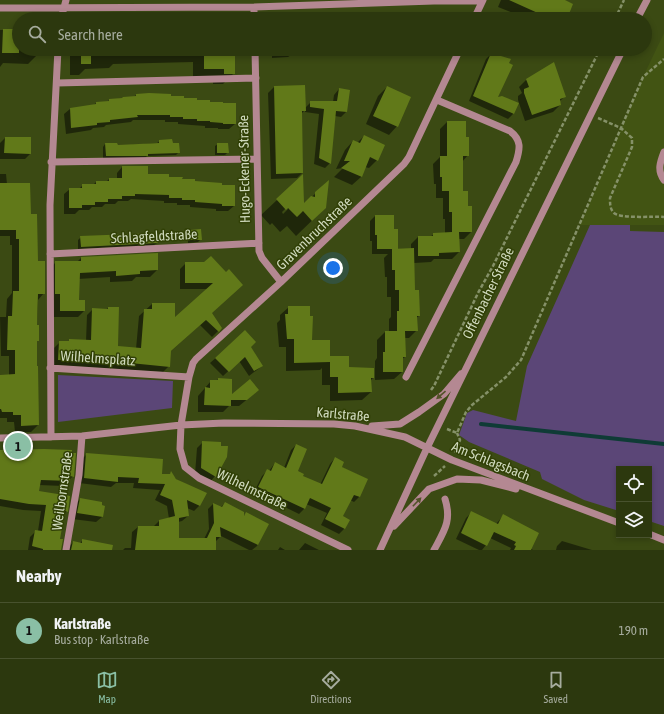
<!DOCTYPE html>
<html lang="en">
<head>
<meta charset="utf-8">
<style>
  :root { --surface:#2c380e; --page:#343f17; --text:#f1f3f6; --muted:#a6ac9e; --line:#48522e; --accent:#8abfa5 }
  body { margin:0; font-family:"Asap Condensed",sans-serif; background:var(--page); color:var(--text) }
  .controls { position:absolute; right:12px; bottom:12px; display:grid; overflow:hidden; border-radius:0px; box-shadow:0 2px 6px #0003 }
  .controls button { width:36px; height:36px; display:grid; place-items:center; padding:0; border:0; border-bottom:1px solid var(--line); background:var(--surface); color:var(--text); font:20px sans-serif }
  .you { position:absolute; left:333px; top:268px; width:14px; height:14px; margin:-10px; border:3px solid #fff; border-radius:50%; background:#1a73e8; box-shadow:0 0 0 6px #1a73e833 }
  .badge { display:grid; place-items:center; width:26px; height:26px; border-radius:50%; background:var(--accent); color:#111; font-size:13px; font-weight:700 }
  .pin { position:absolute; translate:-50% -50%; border:2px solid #fff; box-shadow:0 1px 4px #0006 }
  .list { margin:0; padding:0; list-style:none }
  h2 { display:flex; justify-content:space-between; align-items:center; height:52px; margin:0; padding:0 16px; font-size:17px }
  h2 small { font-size:13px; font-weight:400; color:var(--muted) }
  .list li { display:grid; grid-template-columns:26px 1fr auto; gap:12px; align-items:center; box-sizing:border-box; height:56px; padding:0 16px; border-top:1px solid var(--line) }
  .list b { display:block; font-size:15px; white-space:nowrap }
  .list p { margin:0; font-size:13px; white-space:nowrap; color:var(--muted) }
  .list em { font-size:13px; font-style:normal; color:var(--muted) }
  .icon { flex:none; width:22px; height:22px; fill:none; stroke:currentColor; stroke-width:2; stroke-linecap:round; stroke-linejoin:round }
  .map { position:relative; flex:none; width:664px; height:550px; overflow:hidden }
  .search { position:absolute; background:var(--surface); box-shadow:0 2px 6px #0003; left:12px; right:12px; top:12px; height:44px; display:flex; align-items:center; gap:10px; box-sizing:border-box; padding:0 14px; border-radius:22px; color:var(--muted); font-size:15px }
  .sheet { height:108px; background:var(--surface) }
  nav { display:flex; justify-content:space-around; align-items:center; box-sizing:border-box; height:56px; border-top:1px solid var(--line); background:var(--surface); font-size:11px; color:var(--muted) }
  nav a { display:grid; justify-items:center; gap:2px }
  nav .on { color:var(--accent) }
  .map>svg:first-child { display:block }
</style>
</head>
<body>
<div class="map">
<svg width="664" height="550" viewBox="0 0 664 550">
  <rect width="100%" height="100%" fill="#3b4a13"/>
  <path fill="#425413" d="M664,33V225H580L643,77Z"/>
  <path fill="#5b4677" d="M590,225H630V231L664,232V526L649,521V469H619V511L584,500L542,479L540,472L469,442L459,435L467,413L473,410L516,421L527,366Z
    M58,375L173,381L172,408L58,422Z"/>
  <path fill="#0007" fill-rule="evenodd" d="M501,0H562L566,19H538L535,18L533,19L522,14L521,16L498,7Z
    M0,30H19V49H39V53L28,64L3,63L0,67Z
    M69,49H234V73L223,84H213V79H193V62L113,64L109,68L85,69L79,75H70V53H69Z
    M268,49H377L376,50L357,51V49L297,51L288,57L272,58V51H268Z
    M404,49H432L404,51Z
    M491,54L496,99L517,104L513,114L508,119L469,101L486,59Z
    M526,80L564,97L559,102L560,105L553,112L525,121L518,100V96L522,93L519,87Z
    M274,87L305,108L311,102H333L334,95L339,89L346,112L341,117L335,116L330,163L325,168L314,164L319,114L305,112V110L301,114L302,173L297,178L271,179L268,93Z
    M387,87L397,126L389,135L366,124L378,96Z
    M136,95L170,97L182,99L235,124L229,129H218V128H205V126L178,124V122H165V120H133L131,122L106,125L104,127L93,128L91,130L66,134L64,114L70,109L94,105L96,103L108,102L109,100L134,97Z
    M447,122H465V138L468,155L462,162V192L467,207L471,232L464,239H459V252L452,259H434L431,262L414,263V291L419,316L416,318L417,330L409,338H404L405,357L402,359V372L394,379L375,380V361L377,358V340L385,332H389V319L391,317V297H387V277H385L384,258L388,254H372V241H370V221L375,216L393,230L396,250H411V244L418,237H430L434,234L445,233V219H443V198H436V184H434L433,164L440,157V129Z
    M364,136L377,160L369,168L365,167L361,177L352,185L334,177L343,168L336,169L345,150L353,141L357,143Z
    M5,138L30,154L25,159H0V143Z
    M160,141L178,153L176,155L147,156L145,158H103V147L105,144L117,146L157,143Z
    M218,144L228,152L225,155H215V146Z
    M122,167L147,175L194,182L234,206L228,211H216V209L190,207V205H177V203H164V201L131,199L128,201H118L115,204H105L102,207H92L89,210H79L75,214H64V194L70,189H79L83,185H93L96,182H106L109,179H117V173Z
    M0,174H6L7,184L30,215L37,262L44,293L38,300L36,342L38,425L31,432H15L14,422H7V418H0V376L9,375V356H1L0,317H6L7,299L12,293V245H10V236H0Z
    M328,182L325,208L296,236L287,226L280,232L272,223L270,225L261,215L277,200L303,205ZM288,206V209L283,214L282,212Z
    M190,231L201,239L198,242L188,243V234Z
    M81,237L157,243L154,245L78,249V240Z
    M81,258L157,270L150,277H136L132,281L110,282V277L78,279V301L84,311L78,317H54V300H49V269L56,262H77Z
    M186,263L226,273L211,313L221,328L212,337L200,325L170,352L169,366L163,372L53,365L54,348L60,342H68L70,340L86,341L87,315L93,309L106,310L108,308L117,347L136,349L139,316L152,304L174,320L208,289H180V269Z
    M289,307L311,341L329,357L348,368L373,378L370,381L371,392L362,400L330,401V385H322V368L320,370L286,371V347H279L277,323L280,320V315Z
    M245,332L250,347L262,366L249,376L239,361L223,376L210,363Z
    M218,379L231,396L250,397L239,406H229L223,412H198V396L211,381H217Z
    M203,442L215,476L210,482L195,474L197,448Z
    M296,445L297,471L301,476L320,485L330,464L335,458L341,467L367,479L359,497L354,502L350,500L342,517L344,529L339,534L321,525L327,513L306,504L304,509L299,514L254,492L262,476L267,471H269L275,463L284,468L291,450Z
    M0,450H44L73,476L63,486L39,485L38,492L67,511L64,514L59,539L60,550H28L30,537L36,531H38L41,511L23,510L0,506Z
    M86,455L161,475H169L171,473L176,479L205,494L199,506L194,511L187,508L188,516L182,521L178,522V539H204L209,529L208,509L213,504L220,508L225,503L243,517L246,514L268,524L257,546L252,550H249L221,536L215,542V550H123L125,548H131L132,532L138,527H153L159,521L169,519L167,506L155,500L160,490L133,488L134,483H116L111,487L79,483L81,460Z
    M80,499L103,506L102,517L96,522L72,519L75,505Z
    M471,513L496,524L503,516L530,548L533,550H510L511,548L490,538L486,545L482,550H479L456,539L466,518Z
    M83,540L97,550H67L68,548L73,542L80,543Z
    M562,541L592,550H556L557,546Z
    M305,543L319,550H299Z
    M280,547L285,550H278Z"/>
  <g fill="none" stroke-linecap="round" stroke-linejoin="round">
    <path stroke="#0f3b36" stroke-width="4" d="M481,424L664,444"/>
  </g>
  <path fill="#617919" d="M509,0H565L573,4L567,19H555L541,12L540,14Z
    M3,29H19V53H2Z
    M81,49H91V64H81Z
    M204,49H235V74H224V69H204Z
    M491,53L511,59L509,63L513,65L498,97L502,96L519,103L514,114L473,96Z
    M554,62L566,97L560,99L561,105L532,115L524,93V89L529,87L526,79Z
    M305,85L306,111H302L303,173L276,174L274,86Z
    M387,86L411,97L398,127L373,116Z
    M339,88L350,90L347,112L336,111L331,164L319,158L324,109L310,107V101H337Z
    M149,93L171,94V96H184V98H197V100H210V102H223V103H236V124H223V123L210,122V121H197V119H183V117H170V115H137L138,117L110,120V122L97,123V125L71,128L70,108L96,104V102L109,101V99L122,98L123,97L136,96V94Z
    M447,121H466V137H469V156H463V191H468V206H472V232H459L460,252L439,253V256H418V236H433V233L452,232V212H449V191H442V177H440V156H447Z
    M364,135L385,145L378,161L370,157L362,177L341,168L350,161H344L353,140L360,143Z
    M5,137H31V154L4,153Z
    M172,139L173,143H179L180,153L148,154V156H106L105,143H117L118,145L159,143V140Z
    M217,143H228L229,153H217Z
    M122,166H148V174H169V177H183L182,179H195V181L222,183V185H235V206H222V204L195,202V200H182V198H169V195L135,194V196H122V199H108V202H95V205H82V208H69V188H82V184H96V181H109V178H122Z
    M303,174L304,203L311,196L315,197V192L329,180L326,208L312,221L303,211L297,217L288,208L286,210L276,199Z
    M0,183H30L31,214H37L38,261H45V294H38L37,325H39V341H37V366H38L39,425L21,426V415H13V412H2L1,409H0V375L15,374V350H7L8,316H12L13,291H19V239H16V230H0Z
    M375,215H394V229H398V249H377V235H375Z
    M201,229L202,240H190V230Z
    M158,233V243L81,247L80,236Z
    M414,248L415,290H419L420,316H417L418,331H405L406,357H403V372H383V352H385V331H397V311H399V290H395V270H392V249Z
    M158,253V270L140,271V274L116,276V271L80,273L79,300H85V311H60V294H55V261H81V257Z
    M211,256L226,272L229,269L243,285L212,313L222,328L219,332L206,320L171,351L170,367L120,362L58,360L59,341H69V339L91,340L92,308L108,309V307H119L118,346L141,348L144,309H152V303H175V317L213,283H185V262H204Z
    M288,306H310V316H313L312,340H330V356H349V367L374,368V378H371L372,392L338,393V377H330V360V362L294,363V339H287L285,314H288Z
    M245,330L256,342L251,347L263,366L254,371L245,357L229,372L215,358Z
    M218,378L232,379V394L250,379L259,390L247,400H231V406L204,405L205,387L210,388V380H218Z
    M202,441L221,442V446H228L227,457L216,477L201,468Z
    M296,444L307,449L298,471L304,474L303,476L322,484L335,457L344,462L342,467L368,479L360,497L354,495L343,516L350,520L345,529L325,519L331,508L310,498L305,509L258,487L267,469L271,471L275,462L286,468Z
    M44,449L72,450V453H76L74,477L70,476V481L41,480L39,491L70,496L68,512L65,511L60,539H63L61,550H43V549L32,546L35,530L42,531L46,505L29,504L0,499V450Z
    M86,453L163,459L162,474H170L171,471L176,479L207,493L200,506L187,500L189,516L179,518V538H207L214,523L213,503L222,507L225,502L244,512V516L246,512L269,524L258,545L220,527L221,537H216V550H135L138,526H159V520L175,516L172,500L160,495L165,484L138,483L139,478L118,477V482L84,478Z
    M80,498L102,502V505L105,506L103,517L77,513Z
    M471,511L498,524L503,514L539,533L531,550H514L516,546L514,545L516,542L494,532L487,546L461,533Z
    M82,539L113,545L112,550H71L73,541L82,543Z"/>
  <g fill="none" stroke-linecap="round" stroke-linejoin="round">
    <path stroke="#859168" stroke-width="2.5" stroke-dasharray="4 2" stroke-linecap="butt" d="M615,19L624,0
      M598,118L621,128L632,138V147L610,198C610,204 610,209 614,213C621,219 654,216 664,217
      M431,390L434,386L478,293L493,266L600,49
      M447,429L457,433L466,412L472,405L506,377L521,360L643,77L664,59
      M455,453L460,440L457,433
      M434,476L445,466"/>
    <path stroke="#b48892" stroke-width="7" d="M254,7V19
      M0,8L254,7L434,1H482
      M61,19L66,0
      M474,19L483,0
      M637,19L647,0
      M255,49L259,251L262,258L281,282
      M57,83L256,78
      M664,152C660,162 657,171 664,180
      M51,162L257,159
      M50,254L259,243
      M50,368L189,377
      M406,377L516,162C520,149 522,140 510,131L437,100
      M372,426L400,424L419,412L444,394L461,374
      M51,437L50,205L58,49
      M0,438L82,436L181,425L224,423L334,424L355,426L405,437L452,460L619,523
      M394,526L429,489L457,479L481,480L516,489
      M649,534L664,540
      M66,550L79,475L82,436
      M348,550L199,478L185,467L180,449L181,425L189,377L193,363L196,359L281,282L404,164L409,157L460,49
      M380,550L427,448L623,49
      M434,550C444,531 452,521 445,499"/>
  </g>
  <defs><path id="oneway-solid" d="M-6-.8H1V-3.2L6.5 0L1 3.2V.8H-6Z"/></defs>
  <g fill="#525229">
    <use href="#oneway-solid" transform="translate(441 395) rotate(139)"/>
    <use href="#oneway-solid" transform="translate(417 502) rotate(-46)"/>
  </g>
  <g text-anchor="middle" stroke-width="3" stroke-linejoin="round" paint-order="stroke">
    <g font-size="14" fill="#d0dabe" stroke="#314006">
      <text transform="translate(244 169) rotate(-91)" y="5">Hugo-Eckener-Straße</text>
      <text transform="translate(314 233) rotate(-44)" y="5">Gravenbruchstraße</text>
      <text transform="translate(154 236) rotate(-3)" y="5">Schlagfeldstraße</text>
      <text transform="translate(488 293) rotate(-64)" y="5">Offenbacher Straße</text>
      <text transform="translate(98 358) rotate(4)" y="5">Wilhelmsplatz</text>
      <text transform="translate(343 414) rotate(5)" y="5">Karlstraße</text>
      <text transform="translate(491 461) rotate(22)" y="5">Am Schlagsbach</text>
      <text transform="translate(252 489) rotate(26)" y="5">Wilhelmstraße</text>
      <text transform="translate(62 491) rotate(-82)" y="5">Weilbornstraße</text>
    </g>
  </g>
</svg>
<div class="controls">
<button><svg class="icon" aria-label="locate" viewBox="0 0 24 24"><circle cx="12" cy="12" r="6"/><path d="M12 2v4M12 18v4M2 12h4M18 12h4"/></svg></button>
<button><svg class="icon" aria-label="layers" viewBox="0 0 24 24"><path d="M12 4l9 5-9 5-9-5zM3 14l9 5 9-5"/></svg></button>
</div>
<div class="you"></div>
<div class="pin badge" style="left:18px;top:446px">1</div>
<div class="search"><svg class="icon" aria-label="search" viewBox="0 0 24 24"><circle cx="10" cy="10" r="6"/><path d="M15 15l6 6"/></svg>Search here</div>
</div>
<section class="sheet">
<h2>Nearby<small></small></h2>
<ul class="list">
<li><span class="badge">1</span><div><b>Karlstraße</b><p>Bus stop · Karlstraße</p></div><em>190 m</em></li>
</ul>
</section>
<nav>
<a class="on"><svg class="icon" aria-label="map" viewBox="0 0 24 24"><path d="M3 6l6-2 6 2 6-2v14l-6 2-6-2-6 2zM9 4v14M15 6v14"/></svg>Map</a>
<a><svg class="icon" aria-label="directions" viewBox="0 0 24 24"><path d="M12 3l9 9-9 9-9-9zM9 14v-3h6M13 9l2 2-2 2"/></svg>Directions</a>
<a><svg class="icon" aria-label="saved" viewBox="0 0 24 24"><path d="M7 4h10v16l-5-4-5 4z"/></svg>Saved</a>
</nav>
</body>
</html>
